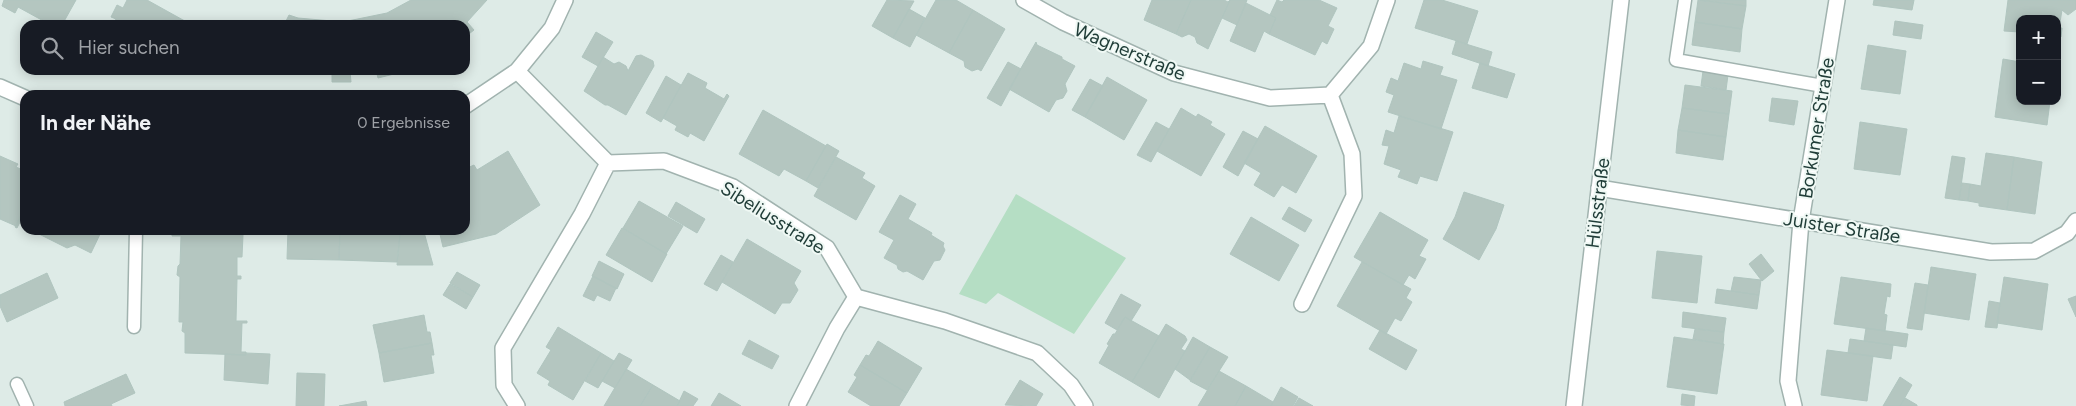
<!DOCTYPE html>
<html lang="de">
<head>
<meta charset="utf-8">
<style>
  :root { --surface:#171b24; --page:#242831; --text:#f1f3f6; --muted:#9ea1a6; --line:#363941 }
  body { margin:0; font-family:Figtree,sans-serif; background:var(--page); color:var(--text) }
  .controls { position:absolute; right:15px; top:15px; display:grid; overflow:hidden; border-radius:10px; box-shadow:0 2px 12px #0003 }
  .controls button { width:45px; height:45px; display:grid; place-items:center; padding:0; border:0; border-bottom:1px solid var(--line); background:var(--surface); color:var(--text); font:25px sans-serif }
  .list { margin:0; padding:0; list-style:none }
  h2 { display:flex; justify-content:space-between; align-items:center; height:65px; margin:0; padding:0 20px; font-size:21px }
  h2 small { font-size:16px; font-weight:400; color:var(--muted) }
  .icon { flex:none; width:28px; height:28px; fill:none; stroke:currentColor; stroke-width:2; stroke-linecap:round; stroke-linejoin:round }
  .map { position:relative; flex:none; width:2076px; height:406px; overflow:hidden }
  .search { position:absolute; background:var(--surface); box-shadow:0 2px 12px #0003; left:20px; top:20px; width:450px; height:55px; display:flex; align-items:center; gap:12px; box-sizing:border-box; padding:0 18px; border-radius:15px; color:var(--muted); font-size:19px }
  .panel { position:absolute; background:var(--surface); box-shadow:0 2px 12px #0003; left:20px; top:90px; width:450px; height:145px; border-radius:15px }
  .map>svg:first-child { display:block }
</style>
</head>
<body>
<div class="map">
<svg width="2076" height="406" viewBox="0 0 2076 406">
  <rect width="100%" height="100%" fill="#deebe7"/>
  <path fill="#b5dec4" d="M1016,194L1126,258L1074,334L998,293L986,304L959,294Z"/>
  <path fill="#b4c6c0" stroke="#b0c5bf" d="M4,0H76L62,25L49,24L18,7L15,13L2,6Z
    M127,0H147L192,25H113L116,19L111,17L117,5L123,8Z
    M411,0H487L467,22L474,30L465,37V25H284L289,15L298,18L343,22L387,13Z
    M887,0L914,1L893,38L872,26Z
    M936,0H956L973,10L949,53L916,35Z
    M1152,0H1191L1176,34L1144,20Z
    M1191,0H1224L1228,2L1230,0L1208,49L1197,43L1195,37L1189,34L1182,37L1176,34Z
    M1230,0H1247L1237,25L1222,18Z
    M1277,0L1282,2L1284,0H1319L1337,8L1328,26L1334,29L1327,44L1322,41L1315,55L1269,34L1276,18L1270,15Z
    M1424,0H1442L1478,11L1467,44L1415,28Z
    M1698,0L1746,6L1742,29L1695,22Z
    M1700,0H1746V6Z
    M1874,0H1914L1912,10L1873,5Z
    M2008,0H2076V9L2068,15L2062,10L2059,28H2062L2061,37H2057V19H2020V32L2004,31Z
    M1246,3L1276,18L1269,34L1264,31L1255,52L1230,41Z
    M909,9L925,18L910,47L893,38Z
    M973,10L1005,29L981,71L978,69L972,71L965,67L964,61L949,53Z
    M1895,21L1923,25L1921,39L1893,35Z
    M1695,22L1742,29L1740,52L1692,45Z
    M596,32L613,42L598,66L582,57Z
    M1456,41L1492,52L1488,66L1452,54Z
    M1036,42L1037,45L1062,57V59L1075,66L1065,84L1067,91L1063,98L1056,100L1049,112L1009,89Z
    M1868,45L1906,51L1900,94L1861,89Z
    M641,55L653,61L654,66L626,115L608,105H605L584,91L603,57L614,64L619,62L626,66L628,71L636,56Z
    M2003,59L2020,62V101H2050L2047,125L1995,117Z
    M1423,61L1443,67L1440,75L1457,80L1441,129L1388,112L1394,95L1386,92L1391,78L1398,81L1404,63L1421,69Z
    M1008,62L1021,69L1001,106L987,98Z
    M1480,63L1515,74L1507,98L1472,88Z
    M309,70H360L350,71L351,82H332V71Z
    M376,70H398V73L378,78Z
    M1703,71L1728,75L1726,90L1701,86Z
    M688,73L707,83L705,88L724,99L727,94L729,96L704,141L690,133L688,137L675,130L677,126L663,118Z
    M666,76L681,85L661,122L646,113Z
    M1107,77L1147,100L1124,140L1085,117Z
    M1090,79L1103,86L1085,117L1072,110Z
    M1685,85L1732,91L1729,114L1682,108Z
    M1772,98L1798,101L1794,125L1769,121Z
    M1181,108L1196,117L1198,114L1212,122L1210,125L1225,134L1201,176L1157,151Z
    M1682,108L1729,114L1726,137L1678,130Z
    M763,110L826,146L806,181L784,169L779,176L739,154Z
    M1399,116L1453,132L1437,181L1420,176L1417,184L1398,177L1401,170L1384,164L1389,146L1382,145L1386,130L1394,133Z
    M1156,122L1169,129L1151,162L1137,155Z
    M1860,122L1907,129L1900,175L1854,169Z
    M1265,126L1317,156L1296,193L1282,185L1274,197L1254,185L1261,173L1244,163Z
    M1678,130L1726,137L1723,160L1676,153Z
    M1243,131L1258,139L1238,176L1223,167Z
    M827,144L839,151L818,188L806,181Z
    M508,151L540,205L496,234L443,247L439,230H465V169L474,165L477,170Z
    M1986,153L2014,157L2007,210L1979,206V203L1968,201L1970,184L1981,186Z
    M0,156L18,164L16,167L25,171V207L16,226L0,219Z
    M1952,156L1965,158L1959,200L1945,198Z
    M836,157L865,173L862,178L875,186L856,220L814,196Z
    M2014,157L2042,162L2035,214L2007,210Z
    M1962,183L1970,184L1968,201L1959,200Z
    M1464,192L1504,205L1496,229L1479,260L1443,239L1455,217Z
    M900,195L916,204L908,219L932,233L931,235L944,243L943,246L945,250L940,260L934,261L923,280L907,271L903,272L898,269L897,265L884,258L894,240L879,232Z
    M639,201L683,226L666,254L623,228Z
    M676,202L705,219L697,233L668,216Z
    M25,207V221L21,220L17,228L15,227Z
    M1289,207L1312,220L1305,232L1282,219Z
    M1380,212L1428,240L1419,256L1426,259L1415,279L1409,275L1403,285L1354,257Z
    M1251,217L1299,245L1279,281L1230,254Z
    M622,228L667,254L652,282L606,255Z
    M37,230H102L91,253L75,245L67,248L39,234Z
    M172,230H227V234L243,235L242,257H237V276H241V279H237L236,321H247V323H242L241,352H246V355L185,353V333L182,331L183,322H179L180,277L177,275L178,266L180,264L181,236H172Z
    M288,230H340L339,260L287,259Z
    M340,230H391V235H400L397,262L339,260Z
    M424,232L433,265H397L400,235Z
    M747,239L801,271L794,283L798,290L790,303H782L775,314L722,282Z
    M1657,251L1702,256L1697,303L1652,298Z
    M1761,254L1774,271L1762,281L1749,264Z
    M721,255L733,262L717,291L704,284Z
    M599,261L624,274L617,289L592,276Z
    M1362,262L1411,289L1406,298L1412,302L1401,321L1395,318L1386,334L1337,306Z
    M1931,267L1976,274L1969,320L1924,313Z
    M457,272L480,285L473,297L450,283Z
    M47,273L58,298L7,322L0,306V295Z
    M593,276L616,288L610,301L597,295L594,301L583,296Z
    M1734,277L1761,280L1759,295L1731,291Z
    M1841,277L1891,284L1890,297L1887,296L1884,314L1887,315L1885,331L1834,324Z
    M2004,277L2048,284L2042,330L1997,323Z
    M1915,283L1928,285L1922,330L1907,328Z
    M450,284L473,297L466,309L443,295Z
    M1717,289L1759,295L1757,309L1715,303Z
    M1121,294L1141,305L1131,321L1125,317L1117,330L1105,323Z
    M2076,296V317L2068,299Z
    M1989,301L2000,303L1997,328L1985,327Z
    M1683,312L1726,318L1724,332L1682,327Z
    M424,315L427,332H430L432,343L379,353L373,325Z
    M1125,317L1159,336L1132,382L1099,363L1109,345L1107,344L1113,334H1115Z
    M1166,324L1185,336L1187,340L1181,349L1185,351L1159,398L1132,382Z
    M558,327L601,353L573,400L548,385L550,381L537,373L551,350L546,347Z
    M1866,328L1908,334L1906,347L1864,341Z
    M1695,329L1724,332L1723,344L1693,339Z
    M1380,330L1417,350L1406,370L1369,349Z
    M1193,337L1210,347L1190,380L1175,369Z
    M1674,337L1724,344L1717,394L1667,387Z
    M1850,339L1893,345L1891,359L1848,353Z
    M749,340L779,356L772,369L742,354Z
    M878,341L922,368L907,393L860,365L866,355L869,356Z
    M432,343L434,355H431L434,373L384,382L379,353Z
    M1210,347L1228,357L1207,390L1190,381Z
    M1827,350L1873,356L1867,401L1821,395Z
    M246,353L270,354L268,384L224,380L225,354L246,355Z
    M601,353L614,361L598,388L585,381Z
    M619,353L632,360L615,388L602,381Z
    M860,365L907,393L899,406H871L848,392L857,377L854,375Z
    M626,369L653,385L640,406H604Z
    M1219,371L1246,386L1235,406H1198Z
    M297,373L325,374L324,406H296Z
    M126,374L135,393L111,404L112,406H65L64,402Z
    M1900,377L1912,385L1900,406H1883Z
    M1020,380L1043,394L1036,406L1005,405Z
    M653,385L680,401L677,406H640Z
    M1246,386L1273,402L1271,406H1235Z
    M1281,387L1298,397L1293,406H1271Z
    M684,391L698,399L693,406H677Z
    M719,393L741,406H711Z
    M1682,394L1695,396L1694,406L1681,405Z
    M1299,398L1313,406H1294Z
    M1905,398L1917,405V406H1900Z
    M366,401L367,406H339Z"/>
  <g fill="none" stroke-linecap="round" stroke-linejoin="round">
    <g stroke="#a1b3af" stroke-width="15">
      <path id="service" d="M1685,0L1676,60L1823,86
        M134,327L136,230
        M17,384L27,406"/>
    </g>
    <g stroke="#a1b3af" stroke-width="18">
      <path id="minor" d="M1024,0L1063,22L1174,73L1270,98L1330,95L1371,46L1387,0
        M517,71L608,163L664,161L733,187L827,248L856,297L945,321L1037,353L1071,385L1085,406
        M0,87L25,98
        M465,106L517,71L552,28L565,0
        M1599,188L1991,252L2034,251L2067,233L2076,221
        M1302,304L1354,196L1352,154L1330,95
        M517,406L504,385L503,348L582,214L608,163
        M797,406L837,328L856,297
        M1794,406L1788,381L1801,221L1837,0"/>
    </g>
    <g stroke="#a1b3af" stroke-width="18">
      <path id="tertiary" d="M1574,406L1621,0"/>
    </g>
    <use href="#service" stroke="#fff" stroke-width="12"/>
    <use href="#minor" stroke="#fff" stroke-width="15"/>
    <use href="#tertiary" stroke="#fff" stroke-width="15"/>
  </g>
  <g text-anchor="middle" stroke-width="4" stroke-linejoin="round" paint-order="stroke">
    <g font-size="19" fill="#1f3c37" stroke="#eff8f4">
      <text transform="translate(1130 51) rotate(23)" y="7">Wagnerstraße</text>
      <text transform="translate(1816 128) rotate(-81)" y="7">Borkumer Straße</text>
      <text transform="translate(1597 203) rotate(-83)" y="7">Hülsstraße</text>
      <text transform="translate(773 217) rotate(32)" y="7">Sibeliusstraße</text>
      <text transform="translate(1842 227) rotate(9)" y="7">Juister Straße</text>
    </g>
  </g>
</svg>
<div class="controls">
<button>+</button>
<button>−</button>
</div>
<div class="search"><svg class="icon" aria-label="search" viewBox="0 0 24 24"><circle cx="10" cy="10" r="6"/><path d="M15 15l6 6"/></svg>Hier suchen</div>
<section class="panel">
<h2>In der Nähe<small>0 Ergebnisse</small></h2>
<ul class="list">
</ul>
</section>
</div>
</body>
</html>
